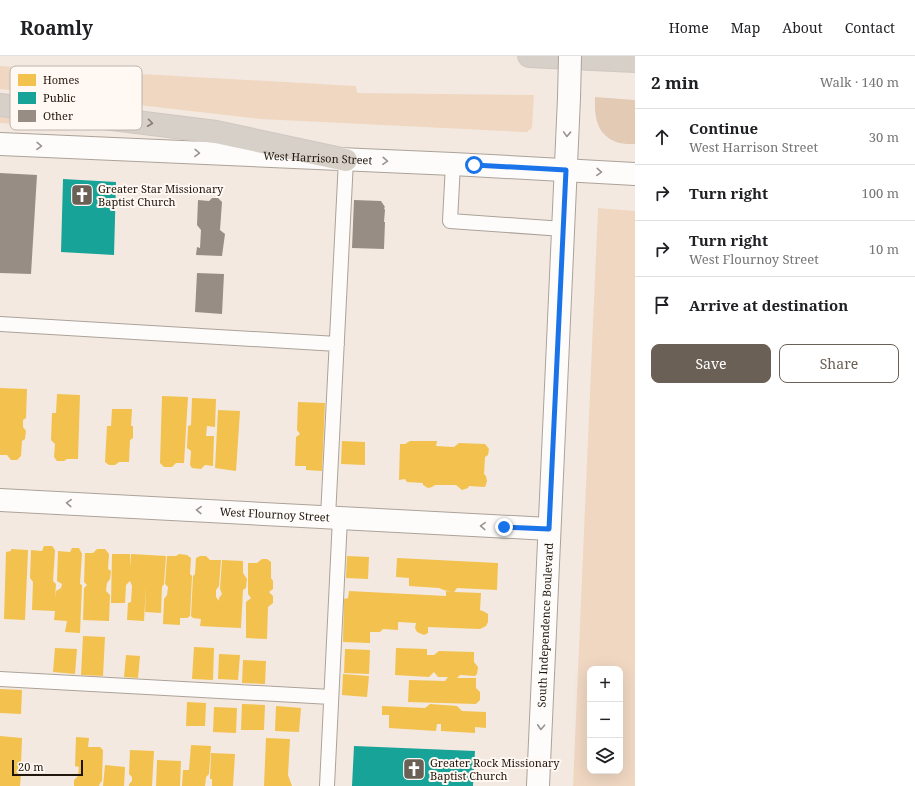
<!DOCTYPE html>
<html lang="en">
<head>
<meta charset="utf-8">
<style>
  :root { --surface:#fff; --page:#f6f6f6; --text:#202124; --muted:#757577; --line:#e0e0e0; --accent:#6b6056 }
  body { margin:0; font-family:"Noto Serif",serif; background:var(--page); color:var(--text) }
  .controls { position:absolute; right:12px; bottom:12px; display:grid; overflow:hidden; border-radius:8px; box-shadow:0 4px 16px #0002 }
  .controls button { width:36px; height:36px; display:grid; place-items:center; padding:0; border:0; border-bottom:1px solid var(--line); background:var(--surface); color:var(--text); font:20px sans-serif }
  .scale { position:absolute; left:12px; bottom:10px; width:71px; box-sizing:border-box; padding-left:4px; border:2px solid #21160c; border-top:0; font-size:11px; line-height:14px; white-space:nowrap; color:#21160c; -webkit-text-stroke:3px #fff8f3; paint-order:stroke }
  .stop { position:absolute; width:12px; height:12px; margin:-9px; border:3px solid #1a73e8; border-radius:50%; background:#fff }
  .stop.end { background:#1a73e8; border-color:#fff; box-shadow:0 1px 4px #0008 }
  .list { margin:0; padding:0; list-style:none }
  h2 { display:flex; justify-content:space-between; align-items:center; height:52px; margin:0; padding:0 16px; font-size:17px }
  h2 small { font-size:13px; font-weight:400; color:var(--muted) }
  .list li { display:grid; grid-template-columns:26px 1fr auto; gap:12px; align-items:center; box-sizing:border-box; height:56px; padding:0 16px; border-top:1px solid var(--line) }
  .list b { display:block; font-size:15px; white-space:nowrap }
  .list p { margin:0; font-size:13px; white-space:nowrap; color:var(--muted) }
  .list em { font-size:13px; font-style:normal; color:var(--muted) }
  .actions { display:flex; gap:8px; padding:12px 16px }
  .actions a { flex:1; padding:9px 0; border:1px solid var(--accent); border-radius:8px; text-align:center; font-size:14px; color:var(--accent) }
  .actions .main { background:var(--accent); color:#fff }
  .icon { flex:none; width:22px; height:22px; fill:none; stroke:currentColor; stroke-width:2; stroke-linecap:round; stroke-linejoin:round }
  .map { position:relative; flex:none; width:635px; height:730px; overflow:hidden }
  header { display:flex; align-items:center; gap:24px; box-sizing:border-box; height:56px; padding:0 20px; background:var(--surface); border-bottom:1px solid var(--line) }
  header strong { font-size:19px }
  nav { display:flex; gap:22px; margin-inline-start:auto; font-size:14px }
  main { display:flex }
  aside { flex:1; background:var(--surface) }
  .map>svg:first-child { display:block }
</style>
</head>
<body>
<header>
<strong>Roamly</strong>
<nav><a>Home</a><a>Map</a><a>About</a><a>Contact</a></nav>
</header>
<main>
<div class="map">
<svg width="635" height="730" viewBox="0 0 635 730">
  <rect width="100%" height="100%" fill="#f4e9e0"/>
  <path fill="#efd7c2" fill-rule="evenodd" d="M0,10L356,30L357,37L534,39L532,72L527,76H523L260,63L0,33Z
    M0,60L81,70L80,72L0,67Z
    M598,152L635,155V730H573ZM590,613H620V715H590Z"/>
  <path fill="#e2cab5" d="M595,41L635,44V88C630,88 624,88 619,87C597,80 594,62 595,41Z"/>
  <path fill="#f2c14e" d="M0,332L27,333L26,362L23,364V371L26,375L25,383L22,385L21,400L17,404H11L7,399H0Z
    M57,338L80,339L78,403H67L64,405H57L54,401L55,388L51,384L52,357H56Z
    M162,340L188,341L184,407H176L172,411H164L160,407Z
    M192,342L216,343L215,371L207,370L206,380H214L213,410L205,409L201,413L192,412L190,409L191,395L187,392L188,370L191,369Z
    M298,346L325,347L322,415L306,414V410H295L296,381L300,378L297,374Z
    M112,353H132L131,370H133V382L130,384L129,406H119L115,409H109L105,406L107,370H111Z
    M218,354L240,355L236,415L215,412Z
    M342,385L365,386V409L341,408Z
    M410,385H437L436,390L454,391L459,387L485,388L489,393L488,399L485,401L484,418L486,420L487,425L485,431L469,430L468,432L462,434L456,429H435L432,431L428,432L423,429V427L407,426L405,423L399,424L400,388H405Z
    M44,490H52L55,494L53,525L56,528L55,542L56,535L61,532L62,528L57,525L58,495L70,496L72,492H79L82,498L80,528L82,529L80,577L65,576L67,565L54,564L55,555L32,554L33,526L30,522L31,494L42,495Z
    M11,493L28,494L25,564L4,563L6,496L11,495Z
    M97,493H105L109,498L108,513L111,515L110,523L107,527L106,535L110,539L109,565L83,564L84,532L87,529L84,526L85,497H93Z
    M112,498H130V511L131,498L166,500L164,528L162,531L161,557L145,556L146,529L144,565L127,564L128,547L131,546L132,530L130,525L126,529L125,547H111Z
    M179,498L187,499L191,502L190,518L192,520L190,560L187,562H180V569L163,568L164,543L167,539L168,531L165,528L167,500H176Z
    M200,500H206L210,504H221L219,530L216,534V541L219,545L218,571L200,570L201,563L193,562L191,560L193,520L195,518L196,502Z
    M347,500L369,501L368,523L346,522Z
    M397,502L498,507L497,534L457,532L454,536L481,537L480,554L485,556L488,558V566L486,570L480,573L428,571V577L424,579L417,576L415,572L416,567L398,566V574L383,573L380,576H370V587L343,586L344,543L348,542L349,535L446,540V535L452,536L444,534L439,532L409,530V522L396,521Z
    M262,503H267L271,506V522L273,525V533L269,536L273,540V547L268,551L267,583L246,582V546L251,542L248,538V507H257Z
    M222,504L243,505V517L247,523L246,532L243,534L241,572L218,571L219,542L222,538L220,533Z
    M83,580L105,581L103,620L81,619Z
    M194,591L214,592L213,624L192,623Z
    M55,592L77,593L75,618L53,616Z
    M396,592L427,593V599H434L439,595L474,596V606L478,611L477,618L475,620L460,619L457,622H476V632L480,636V644L476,648L408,646L409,624L445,625L448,621H438L434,616L429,621L395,619Z
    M345,593L370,594L369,618L344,617Z
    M219,598L240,599L238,624L218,623Z
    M126,599L140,600L138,622L124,621Z
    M243,604L266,605L265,628L242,627Z
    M343,618L369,620L367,641L342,639Z
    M0,633L22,634L21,658L0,657Z
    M187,646L206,647L205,670H186Z
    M242,648L265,649L264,674H241Z
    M430,648L457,650L462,655L486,656V672L475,671V677L441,675V668H437L436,675L389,672V659H382V650L425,652Z
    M276,650L301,652L299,676L275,675Z
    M214,651L237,652L236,677L213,676Z
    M0,680L22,682L21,708H18V718H21L20,730H0Z
    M76,681L89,682L88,691H100L103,694L102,725L100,727L99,730H74V724L78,720L79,711L75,710Z
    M266,682L290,683L288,719L292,730H264Z
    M191,689L211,690L209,718L206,721L205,730H182L183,714H189Z
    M130,694L154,695L152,730H129V728L132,725V721L129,718Z
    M211,697L235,698L233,730H212V723H210Z
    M157,704L181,705L180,730H156Z
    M105,709L125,711L124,730H103Z"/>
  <path fill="#17a398" d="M63,123L116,126L114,199L61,196Z
    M354,690L475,695L473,730H352Z"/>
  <path fill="#988d84" d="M0,117L37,119L31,218L0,217Z
    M212,142H218L222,146L220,174L225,178L222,200L196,199L197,191L200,192L201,174L197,169L198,144L209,145Z
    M354,144L381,145L385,151L384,152L385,154L384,166H385L384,193L352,192Z
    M197,217L224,218L222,258L195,256Z"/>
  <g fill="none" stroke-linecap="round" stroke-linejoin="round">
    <g stroke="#aba299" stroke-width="16">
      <path id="service" d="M453,108L450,165L563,173
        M0,268L337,288
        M328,461L346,104
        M0,623L331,641
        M327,730L340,462"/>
    </g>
    <g stroke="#aba299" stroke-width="24">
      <g id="minor">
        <path id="s1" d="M0,444L549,473"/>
      </g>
    </g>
    <g stroke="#aba299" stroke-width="24">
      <g id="tertiary">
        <path id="s2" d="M0,88L453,108L635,118"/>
        <path id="s3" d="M538,730L569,42"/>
      </g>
    </g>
    <g stroke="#cfc8c3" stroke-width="24">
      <path id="motorway" d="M529,0L635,5
        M0,49L216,76L346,104"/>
    </g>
    <use href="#service" stroke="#fdfcfa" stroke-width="14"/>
    <use href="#minor" stroke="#fdfcfa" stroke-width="22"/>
    <use href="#tertiary" stroke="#fdfcfa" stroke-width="22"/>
    <use href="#motorway" stroke="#d7d0c8" stroke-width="22"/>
    <g stroke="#aba299" stroke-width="24" stroke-linecap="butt">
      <path id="tertiary-bridge" d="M569,42L570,0"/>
    </g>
    <use href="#tertiary-bridge" stroke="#fdfcfa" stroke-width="22"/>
  </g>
  <defs><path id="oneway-chevron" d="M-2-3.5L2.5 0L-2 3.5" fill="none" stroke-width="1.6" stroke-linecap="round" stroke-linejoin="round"/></defs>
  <use stroke="#857c73" href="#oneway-chevron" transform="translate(150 67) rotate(7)"/>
  <g stroke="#9a948f">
    <use href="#oneway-chevron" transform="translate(567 78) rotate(92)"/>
    <use href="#oneway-chevron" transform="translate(39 90) rotate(2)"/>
    <use href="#oneway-chevron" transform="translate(197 97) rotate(2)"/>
    <use href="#oneway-chevron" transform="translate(385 105) rotate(3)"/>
    <use href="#oneway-chevron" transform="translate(599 116) rotate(3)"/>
    <use href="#oneway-chevron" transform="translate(69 447) rotate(-177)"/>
    <use href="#oneway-chevron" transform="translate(199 454) rotate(-177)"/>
    <use href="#oneway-chevron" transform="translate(483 470) rotate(-177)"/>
    <use href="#oneway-chevron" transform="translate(541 671) rotate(93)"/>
  </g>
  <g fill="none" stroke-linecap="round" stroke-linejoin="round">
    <path stroke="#1a73e8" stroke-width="5" d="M474,109L566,114L549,473L504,471"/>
  </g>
  <defs>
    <g id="church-square" transform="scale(1.15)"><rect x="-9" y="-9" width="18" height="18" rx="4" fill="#6b6056" stroke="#fff8f3"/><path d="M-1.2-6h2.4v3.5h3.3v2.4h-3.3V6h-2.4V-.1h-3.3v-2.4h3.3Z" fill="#fff"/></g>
  </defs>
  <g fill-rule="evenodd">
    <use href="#church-square" x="82" y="139"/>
    <use href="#church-square" x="414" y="713"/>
  </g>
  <g text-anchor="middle" stroke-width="4" stroke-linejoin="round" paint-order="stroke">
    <g font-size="11" fill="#21160c" stroke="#fff8f3">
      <text dy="4" stroke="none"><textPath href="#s2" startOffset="318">West Harrison Street</textPath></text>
      <text dy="4" stroke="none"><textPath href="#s1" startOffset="275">West Flournoy Street</textPath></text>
      <text dy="4" stroke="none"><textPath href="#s3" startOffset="161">South Independence Boulevard</textPath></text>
    </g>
    <g font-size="11" fill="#21160c" stroke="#fff8f3" text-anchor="start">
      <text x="98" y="137">Greater Star Missionary<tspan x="98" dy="13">Baptist Church</tspan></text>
      <text x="430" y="711">Greater Rock Missionary<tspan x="430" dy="13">Baptist Church</tspan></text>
    </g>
  </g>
  <rect x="10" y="10" width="132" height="64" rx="6" fill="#fff8f3" stroke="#bcb4ae" stroke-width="1"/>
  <rect x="18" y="18" width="18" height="12" fill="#f2c14e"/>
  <rect x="18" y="36" width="18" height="12" fill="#17a398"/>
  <rect x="18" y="54" width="18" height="12" fill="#988d84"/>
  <g font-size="11" fill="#21160c">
    <text x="43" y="28">Homes</text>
    <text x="43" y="46">Public</text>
    <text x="43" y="64">Other</text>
  </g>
</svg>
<div class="controls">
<button>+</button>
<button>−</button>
<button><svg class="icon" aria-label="layers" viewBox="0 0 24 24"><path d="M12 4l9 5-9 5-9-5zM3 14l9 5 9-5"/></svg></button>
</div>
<div class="scale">20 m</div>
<div class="stop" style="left:474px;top:109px"></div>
<div class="stop end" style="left:504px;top:471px"></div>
</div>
<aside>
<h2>2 min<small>Walk · 140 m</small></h2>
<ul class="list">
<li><svg class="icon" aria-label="ahead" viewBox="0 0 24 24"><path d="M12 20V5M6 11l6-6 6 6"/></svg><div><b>Continue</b><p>West Harrison Street</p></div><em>30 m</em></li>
<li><svg class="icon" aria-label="right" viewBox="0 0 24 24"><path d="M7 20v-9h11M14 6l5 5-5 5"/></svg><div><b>Turn right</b></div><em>100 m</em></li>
<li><svg class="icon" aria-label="right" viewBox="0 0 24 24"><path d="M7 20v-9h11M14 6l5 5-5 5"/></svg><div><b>Turn right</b><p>West Flournoy Street</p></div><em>10 m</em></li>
<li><svg class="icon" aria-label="arrive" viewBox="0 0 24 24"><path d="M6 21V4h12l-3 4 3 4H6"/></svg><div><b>Arrive at destination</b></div></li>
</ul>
<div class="actions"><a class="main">Save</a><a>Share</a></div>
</aside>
</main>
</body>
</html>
